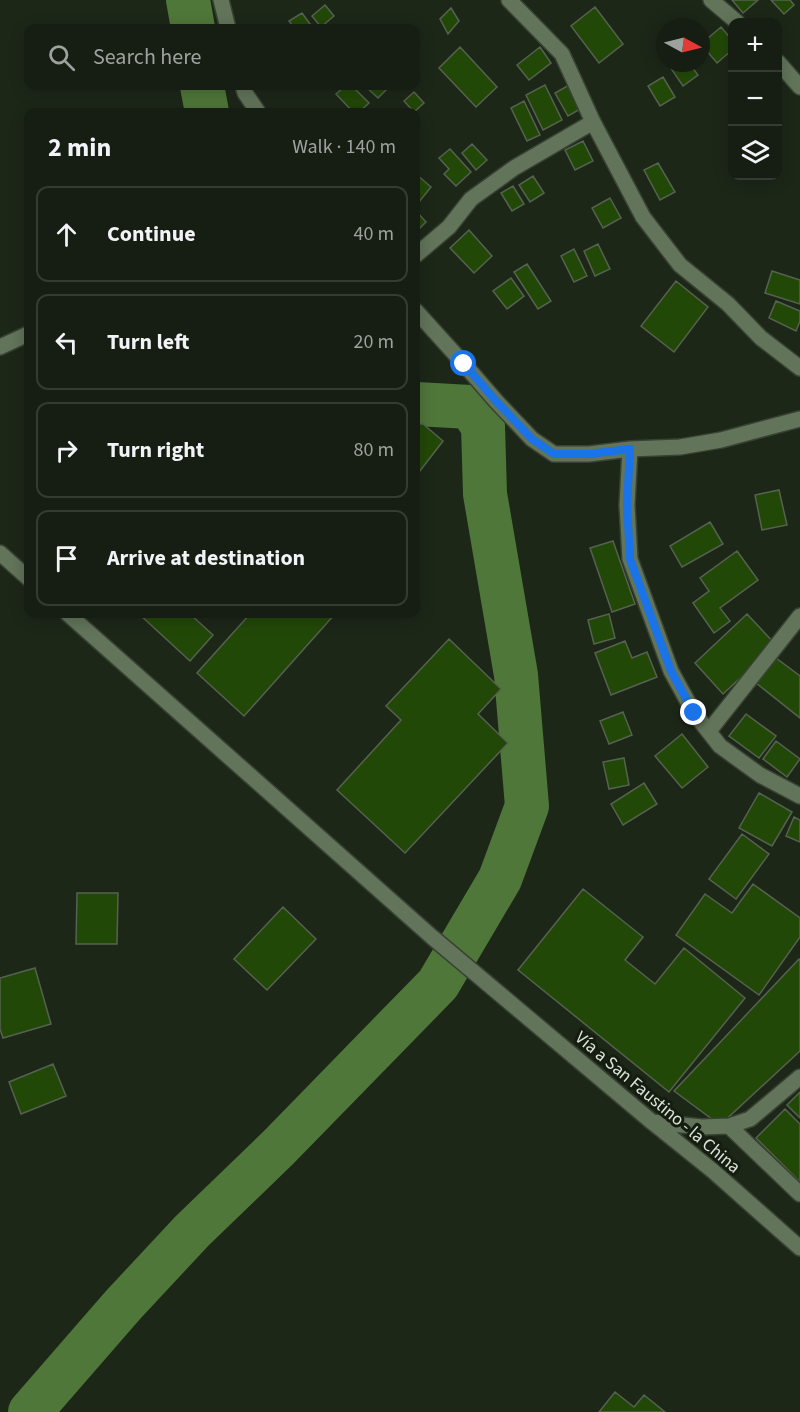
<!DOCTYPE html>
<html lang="en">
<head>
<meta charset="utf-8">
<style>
  :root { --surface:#161d12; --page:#232a20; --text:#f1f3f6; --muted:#9ea29f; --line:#353b32 }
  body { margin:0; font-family:"Source Sans 3",sans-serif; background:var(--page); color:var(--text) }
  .controls { position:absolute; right:18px; top:18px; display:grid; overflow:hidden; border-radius:12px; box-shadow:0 3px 15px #0003 }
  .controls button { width:54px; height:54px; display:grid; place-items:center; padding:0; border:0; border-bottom:2px solid var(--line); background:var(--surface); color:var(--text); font:30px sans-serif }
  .compass { position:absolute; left:656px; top:18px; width:54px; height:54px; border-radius:50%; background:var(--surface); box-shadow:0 3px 15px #0003; rotate:97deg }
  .stop { position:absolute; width:18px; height:18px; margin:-14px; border:4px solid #1a73e8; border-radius:50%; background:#fff }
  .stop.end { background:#1a73e8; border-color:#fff; box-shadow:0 2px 6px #0008 }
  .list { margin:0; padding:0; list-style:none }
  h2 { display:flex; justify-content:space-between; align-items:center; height:78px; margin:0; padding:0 24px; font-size:26px }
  h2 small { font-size:20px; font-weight:400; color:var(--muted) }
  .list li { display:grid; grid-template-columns:39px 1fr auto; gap:18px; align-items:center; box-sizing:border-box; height:96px; margin:0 12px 12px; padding:0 12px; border:2px solid var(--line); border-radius:12px }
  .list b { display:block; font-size:22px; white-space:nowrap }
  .list em { font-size:20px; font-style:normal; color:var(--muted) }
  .icon { flex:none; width:33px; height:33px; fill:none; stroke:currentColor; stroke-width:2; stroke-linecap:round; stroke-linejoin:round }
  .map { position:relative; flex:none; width:800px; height:1412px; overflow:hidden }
  .search { position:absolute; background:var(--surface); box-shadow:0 3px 15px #0003; left:24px; top:24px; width:396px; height:66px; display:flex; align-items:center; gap:15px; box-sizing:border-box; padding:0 21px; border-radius:12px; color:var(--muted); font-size:22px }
  .panel { position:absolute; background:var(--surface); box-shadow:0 3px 15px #0003; left:24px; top:108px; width:396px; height:510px; border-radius:12px }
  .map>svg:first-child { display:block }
</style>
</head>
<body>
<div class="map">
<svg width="800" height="1412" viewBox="0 0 800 1412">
  <rect width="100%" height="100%" fill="#1d2718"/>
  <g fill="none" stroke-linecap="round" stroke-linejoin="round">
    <path stroke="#4f773a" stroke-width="44" d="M188,0L193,28
      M202,86L207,112
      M30,1412L123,1305L192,1231L278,1148L438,984L500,879L527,806L516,675L485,494L483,426L470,407L416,404"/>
  </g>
  <path fill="#224808" stroke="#566251" stroke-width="1.5" d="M732,0H758L743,13Z
    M771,0H790L794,5L784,14Z
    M325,5L334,16L321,27L312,16Z
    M595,7L623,44L599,63L571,26Z
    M451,8L459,21L448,34L440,19Z
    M302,13L313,28H294L289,21Z
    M721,27L732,40V50L717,63L701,44Z
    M460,47L497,87L476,107L439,68Z
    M540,47L551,63L529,80L517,65Z
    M676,63H689L698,75L683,86L670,67Z
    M663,77L675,97L660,106L648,86Z
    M545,85L562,120L543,130L526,95Z
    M569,85L582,108L568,116L555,93Z
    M345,86H352L369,103L359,112H353L336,94Z
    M365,86H390L378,98Z
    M414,92L424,103L414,112L404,101Z
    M524,101L540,135L527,141L511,108Z
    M583,141L593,161L575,170L565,150Z
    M472,144L487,160L476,170L462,153Z
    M450,149L471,172L456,186L444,174L449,169L439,158Z
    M658,163L675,192L660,200L644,170Z
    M416,174L431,187L419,202L416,199Z
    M533,176L544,193L530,202L519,185Z
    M513,186L524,204L512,211L501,193Z
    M610,198L621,218L603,228L592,208Z
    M416,211L426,222L416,232Z
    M469,230L492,256L474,273L450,248Z
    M598,244L610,269L595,276L584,251Z
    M574,249L587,276L574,282L561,256Z
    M527,264L551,301L538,309L514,272Z
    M772,271L800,280V304L765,293Z
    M511,278L524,296L507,309L493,291Z
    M676,281L708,307L674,352L641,326Z
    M776,301L800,311V321L796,331L769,318Z
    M416,424H423L443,441L416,476Z
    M779,490L787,525L762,530L755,495Z
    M710,522L723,544L682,567L670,546Z
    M613,541L635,604L612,612L590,548Z
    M737,551L758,580L720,608L730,621L714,633L693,603L709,591L700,578Z
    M139,614H190L213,635L190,661Z
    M250,614H335L244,716L197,673Z
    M609,614L615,638L594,644L588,620Z
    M747,614L776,645L723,694L695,663Z
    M449,639L501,689L478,714L508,743L405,853L337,790L401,720L386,706Z
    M625,641L632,658L647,652L657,677L611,695L595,653Z
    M776,658L800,676V718L756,683Z
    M623,712L632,735L609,744L600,721Z
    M746,714L776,736L759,758L729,736Z
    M682,734L708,767L682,788L655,756Z
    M776,741L800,759L787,777L763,759Z
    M624,758L629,785L609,789L603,762Z
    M644,783L657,804L623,825L611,804Z
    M759,793L792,812L772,846L739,828Z
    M794,817L800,820V842L786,836Z
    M742,834L769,854L736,899L709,879Z
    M753,884L800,918V937L759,995L676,935L705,894L732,913Z
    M583,889L643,937L625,960L655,984L684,948L745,998L669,1092L518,970Z
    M77,893H118L117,944H76Z
    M283,907L316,939L267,990L234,959Z
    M799,959L800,961V1051L720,1125L674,1091Z
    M35,968L51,1024L3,1038L0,1029V978Z
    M53,1064L66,1096L21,1114L9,1082Z
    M800,1092V1118L787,1105Z
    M785,1109L800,1124V1182L756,1138Z
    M615,1392L634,1407L644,1395L665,1412H599Z"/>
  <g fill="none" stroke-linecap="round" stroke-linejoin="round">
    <g stroke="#384133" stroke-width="18">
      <path id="minor" d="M221,0L228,28
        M509,0L562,54L593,122L643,217L680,265L728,304L761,338L800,368
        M711,0L737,22
        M778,62L800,87
        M243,86L245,93L258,112
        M416,255L449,227L471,199L514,168L593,122
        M416,311L464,364L496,401L532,439L554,454H589L630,449L680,447L721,440L800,419
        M0,347L28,334
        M630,449L627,505L630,559L671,671L694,713L720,746L760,775L800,796
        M0,553L28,578
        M68,614L432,937L652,1122L713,1171L800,1248
        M709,731L800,616
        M652,1122L702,1127L729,1126L750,1119L800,1077
        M729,1126L800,1194"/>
    </g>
    <use href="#minor" stroke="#62745a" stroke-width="15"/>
  </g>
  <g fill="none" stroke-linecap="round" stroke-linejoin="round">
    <path stroke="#1a73e8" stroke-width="8" d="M464,364L496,401L532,439L554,454H589L630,449L627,505L630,559L671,671L694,713"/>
  </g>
  <g text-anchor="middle" stroke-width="6" stroke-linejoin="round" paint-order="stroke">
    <g font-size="18" fill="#dce3d9" stroke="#141d0f">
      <text transform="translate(658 1102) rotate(40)" y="6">Vía a San Faustino - la China</text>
    </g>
  </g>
</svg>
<div class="controls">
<button>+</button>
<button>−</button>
<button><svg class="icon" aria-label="layers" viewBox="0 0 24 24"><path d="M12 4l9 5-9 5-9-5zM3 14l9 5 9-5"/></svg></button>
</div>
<svg class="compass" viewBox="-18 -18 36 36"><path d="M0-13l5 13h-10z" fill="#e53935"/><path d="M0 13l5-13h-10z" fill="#9ea29f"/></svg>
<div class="stop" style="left:464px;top:364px"></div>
<div class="stop end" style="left:694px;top:713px"></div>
<div class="search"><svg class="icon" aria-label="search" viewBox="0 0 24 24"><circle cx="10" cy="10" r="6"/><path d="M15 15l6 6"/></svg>Search here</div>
<section class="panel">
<h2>2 min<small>Walk · 140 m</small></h2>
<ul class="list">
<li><svg class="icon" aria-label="ahead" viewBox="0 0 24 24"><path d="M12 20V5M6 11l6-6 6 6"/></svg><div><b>Continue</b></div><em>40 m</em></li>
<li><svg class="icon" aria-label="left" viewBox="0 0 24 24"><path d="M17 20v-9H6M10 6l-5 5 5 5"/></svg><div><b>Turn left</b></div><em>20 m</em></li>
<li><svg class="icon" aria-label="right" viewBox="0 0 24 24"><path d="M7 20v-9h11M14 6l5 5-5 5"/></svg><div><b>Turn right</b></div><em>80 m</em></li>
<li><svg class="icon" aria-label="arrive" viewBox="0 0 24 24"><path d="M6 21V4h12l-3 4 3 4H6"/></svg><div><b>Arrive at destination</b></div></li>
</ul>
</section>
</div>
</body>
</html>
